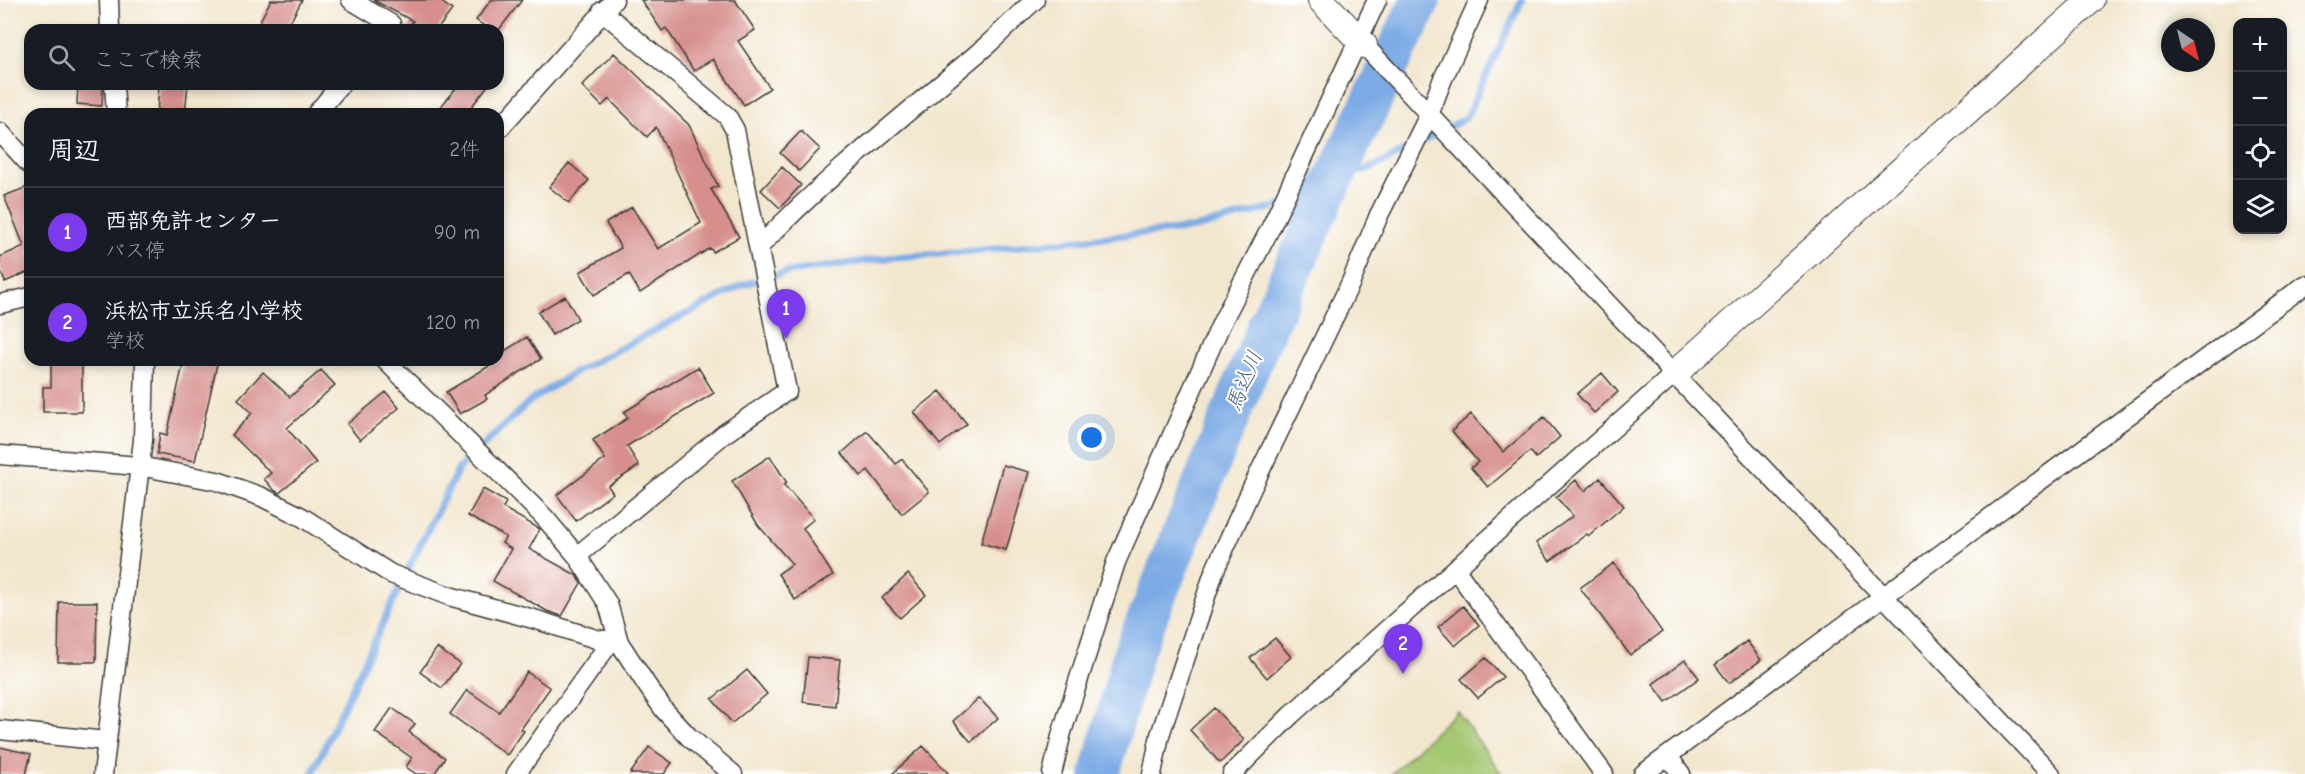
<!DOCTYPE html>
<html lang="ja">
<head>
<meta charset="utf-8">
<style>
  :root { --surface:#171b24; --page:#242831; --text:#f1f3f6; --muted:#9ea1a6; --line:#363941; --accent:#7c3aed }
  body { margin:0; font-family:"Comic Neue","Klee One",sans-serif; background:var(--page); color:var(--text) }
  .controls { position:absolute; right:18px; top:18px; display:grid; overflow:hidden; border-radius:12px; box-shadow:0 3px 9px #0003 }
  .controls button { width:54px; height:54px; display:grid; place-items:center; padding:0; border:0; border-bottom:2px solid var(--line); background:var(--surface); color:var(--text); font:30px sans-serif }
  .compass { position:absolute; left:2161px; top:18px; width:54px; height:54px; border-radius:50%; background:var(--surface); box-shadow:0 3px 9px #0003; rotate:145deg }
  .you { position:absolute; left:1092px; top:438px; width:21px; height:21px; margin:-15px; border:4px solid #fff; border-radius:50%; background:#1a73e8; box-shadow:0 0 0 9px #1a73e833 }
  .badge { display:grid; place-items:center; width:39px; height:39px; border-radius:50%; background:var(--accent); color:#fff; font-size:20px; font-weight:700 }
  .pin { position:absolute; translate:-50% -50px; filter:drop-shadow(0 2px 3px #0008) }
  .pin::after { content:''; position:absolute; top:32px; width:21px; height:18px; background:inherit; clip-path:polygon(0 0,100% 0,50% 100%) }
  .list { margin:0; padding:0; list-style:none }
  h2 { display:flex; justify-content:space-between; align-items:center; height:78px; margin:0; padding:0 24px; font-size:26px }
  h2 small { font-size:20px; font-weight:400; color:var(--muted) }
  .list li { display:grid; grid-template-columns:39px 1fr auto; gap:18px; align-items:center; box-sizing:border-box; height:90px; padding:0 24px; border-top:2px solid var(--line) }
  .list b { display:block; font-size:22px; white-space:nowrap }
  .list p { margin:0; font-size:20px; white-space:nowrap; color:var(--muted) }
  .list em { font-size:20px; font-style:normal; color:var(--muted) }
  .icon { flex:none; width:33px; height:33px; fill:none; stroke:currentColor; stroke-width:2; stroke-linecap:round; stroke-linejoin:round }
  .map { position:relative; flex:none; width:2305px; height:774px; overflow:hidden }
  .search { position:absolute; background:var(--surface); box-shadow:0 3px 9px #0003; left:24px; top:24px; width:480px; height:66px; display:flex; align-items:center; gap:15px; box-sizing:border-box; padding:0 21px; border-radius:18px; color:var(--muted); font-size:22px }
  .panel { position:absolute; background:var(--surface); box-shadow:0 3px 9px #0003; left:24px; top:108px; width:480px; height:258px; border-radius:18px }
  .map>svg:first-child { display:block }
</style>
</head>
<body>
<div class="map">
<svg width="2305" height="774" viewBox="0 0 2305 774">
  <rect width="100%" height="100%" fill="#fff"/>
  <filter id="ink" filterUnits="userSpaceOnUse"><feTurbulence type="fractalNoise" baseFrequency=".0167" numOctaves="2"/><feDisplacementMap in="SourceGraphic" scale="12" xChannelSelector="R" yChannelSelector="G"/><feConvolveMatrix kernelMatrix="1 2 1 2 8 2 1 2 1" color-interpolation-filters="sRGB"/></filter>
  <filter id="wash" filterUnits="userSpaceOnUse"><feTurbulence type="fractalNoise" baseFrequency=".008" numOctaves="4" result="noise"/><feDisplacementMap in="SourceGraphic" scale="24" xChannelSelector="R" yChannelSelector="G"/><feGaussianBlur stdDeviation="1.35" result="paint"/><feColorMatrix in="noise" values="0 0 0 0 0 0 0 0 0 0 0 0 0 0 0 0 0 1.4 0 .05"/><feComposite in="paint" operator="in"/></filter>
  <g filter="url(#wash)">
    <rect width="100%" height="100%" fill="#f2e6cd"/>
    <path fill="#a5c872" stroke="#607247" stroke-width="1.5" d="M1457,711L1502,774H1391Z"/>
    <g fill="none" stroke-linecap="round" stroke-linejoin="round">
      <path stroke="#7baae5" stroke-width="7" d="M1420,143L1466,118L1522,0
        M312,774L413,559L459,468L530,401L577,371L742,285L787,272L894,257L953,253L1194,228L1314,197L1333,181L1376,166L1408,149"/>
      <path stroke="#7baae5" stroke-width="40" d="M1100,774L1133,653L1267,326L1333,181L1421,0"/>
    </g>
    <g id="blocks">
      <path fill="#d68f8c" d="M271,0H302L286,30H278L260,21Z
        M373,0H439L452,10L437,30H406L413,21Z
        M491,0H522L498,31L490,30L476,20Z
        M641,0H735L755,30L738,41L770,88L744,105L713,59L694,71L666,28L662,31Z
        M614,53L689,125L718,186L711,189L739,237L713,252L710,248L640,293L629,274L594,295L580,272L621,248L606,223L632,207L658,249L701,223L656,127L647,137L609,99L602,106L582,86Z
        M78,84H103L102,106L77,104Z
        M159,84H188L185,114H157Z
        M459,84H489L466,114H435Z
        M801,131L820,149L799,171L780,153Z
        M569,163L589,180L569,203L549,187Z
        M782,167L801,185L780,208L761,190Z
        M30,186V271L5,282L0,270V257L24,246L4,196Z
        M565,296L578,319L552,335L538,312Z
        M527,337L541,359L485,395L487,399L460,414L446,392L496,362L498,355Z
        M51,360H82V412H43V387H51Z
        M184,360H218L195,461L157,454L160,433L167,435Z
        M698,367L714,393L627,446L639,466L608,486L613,493L576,521L557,495L605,459L593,440L628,418L624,412Z
        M321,370L335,385L287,428L316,463L279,493L274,490L264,479L271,473L232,435L252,413L238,399L263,372L290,397Z
        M1602,373L1618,392L1594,413L1577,394Z
        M940,391L967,424L940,445L914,412Z
        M386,392L399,408L360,440L347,424Z
        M1471,414L1503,452L1544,417L1560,437L1536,458L1530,451L1488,487L1471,468L1478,462L1452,431Z
        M867,431L896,464L902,459L929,492L902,514L868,470L861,476L842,453Z
        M770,456L787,483L784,485L814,519L803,528L833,575L795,600L778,574L792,564L758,525L732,481Z
        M1003,465L1029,472L1006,550L981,543Z
        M1600,478L1624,506L1589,536L1587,534L1550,561L1536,543L1573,516L1556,497L1576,480L1585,491Z
        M483,489L506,502L503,508L540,529L529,549L576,575L581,583L562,616L547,611L493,581L511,549L502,543L506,537L468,516Z
        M1614,563L1662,632L1630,655L1580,588Z
        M908,574L926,595L900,618L882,598Z
        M59,602H97L96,662H58Z
        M1463,606L1479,625L1455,646L1438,627Z
        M1275,638L1291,657L1267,678L1250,658Z
        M1747,641L1761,660L1729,683L1715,665Z
        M437,648L460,664L442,688L420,672Z
        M808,657L840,660L835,706L803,702Z
        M1486,658L1503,677L1478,698L1461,679Z
        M1685,660L1699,678L1666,702L1653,684Z
        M747,670L767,694L732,723L712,699Z
        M527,672L550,688L521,729L524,731L507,755L450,714L467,690L499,712Z
        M979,698L998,718L971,742L953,721Z
        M392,708L415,724L409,732L445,758L434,774H416L406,767L412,758L375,732Z
        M1214,708L1244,740L1220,763L1190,730Z
        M923,746L949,774H892Z
        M0,747L31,754L26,774H0Z
        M649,747L672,763L664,774H630Z"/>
    </g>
  </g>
  <g filter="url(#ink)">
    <use href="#blocks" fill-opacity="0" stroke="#3c3a37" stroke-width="1.5"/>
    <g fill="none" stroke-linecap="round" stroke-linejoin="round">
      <g stroke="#3c3a37" stroke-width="21">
        <path id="street" d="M109,0L110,30
          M351,0L391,24L386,30
          M1364,45L2051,774
          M114,84L116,114
          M316,114L341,84
          M498,130L614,0
          M0,132L30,165
          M760,246C829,174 909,112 985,47C1002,32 1018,15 1035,0
          M0,304L30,297
          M385,360L545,518L577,556L608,604L619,642L646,684L664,710L689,737L733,774
          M0,455L139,466L217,481L262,497L302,517L391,574L449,596L537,620L596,639L619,642
          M577,556L724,434L787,391L735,130L727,116L602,11
          M1456,570L1604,774
          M0,730L106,741
          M1668,756L1681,774
          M103,774L143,440L145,360
          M516,774L611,641
          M1052,774L1062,732L1116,562L1222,322L1271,227L1377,0
          M1152,774L1160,735L1214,572L1251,490L1351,282L1379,215L1429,115L1442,81L1479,0
          M1232,774L1291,715L1673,375
          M1643,774L2305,285"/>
      </g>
      <g stroke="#3c3a37" stroke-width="28">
        <path id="secondary" d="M1321,0L1364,45
          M1673,375L2091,0"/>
      </g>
      <use href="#street" stroke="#fff" stroke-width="18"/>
      <use href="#secondary" stroke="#fff" stroke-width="26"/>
    </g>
  </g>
  <g text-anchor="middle" stroke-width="4.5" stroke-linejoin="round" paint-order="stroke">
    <g font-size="21" font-style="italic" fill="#475c76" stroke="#fff">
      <text transform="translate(1244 381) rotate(-68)" y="7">馬込川</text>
    </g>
  </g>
</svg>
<div class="controls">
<button>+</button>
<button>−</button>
<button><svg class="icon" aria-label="locate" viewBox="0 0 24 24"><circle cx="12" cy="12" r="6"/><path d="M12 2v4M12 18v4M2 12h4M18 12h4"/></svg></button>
<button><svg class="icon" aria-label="layers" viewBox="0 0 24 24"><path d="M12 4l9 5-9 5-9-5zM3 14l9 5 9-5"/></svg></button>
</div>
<svg class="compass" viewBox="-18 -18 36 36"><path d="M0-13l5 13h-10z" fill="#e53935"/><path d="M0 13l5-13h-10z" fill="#9ea1a6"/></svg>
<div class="you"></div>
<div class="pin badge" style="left:786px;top:339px">1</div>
<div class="pin badge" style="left:1403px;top:674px">2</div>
<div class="search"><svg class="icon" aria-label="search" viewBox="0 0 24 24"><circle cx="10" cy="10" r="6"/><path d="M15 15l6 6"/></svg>ここで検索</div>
<section class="panel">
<h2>周辺<small>2件</small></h2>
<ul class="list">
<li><span class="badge">1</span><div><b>西部免許センター</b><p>バス停</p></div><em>90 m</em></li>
<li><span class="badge">2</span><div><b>浜松市立浜名小学校</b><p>学校</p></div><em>120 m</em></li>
</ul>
</section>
</div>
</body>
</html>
